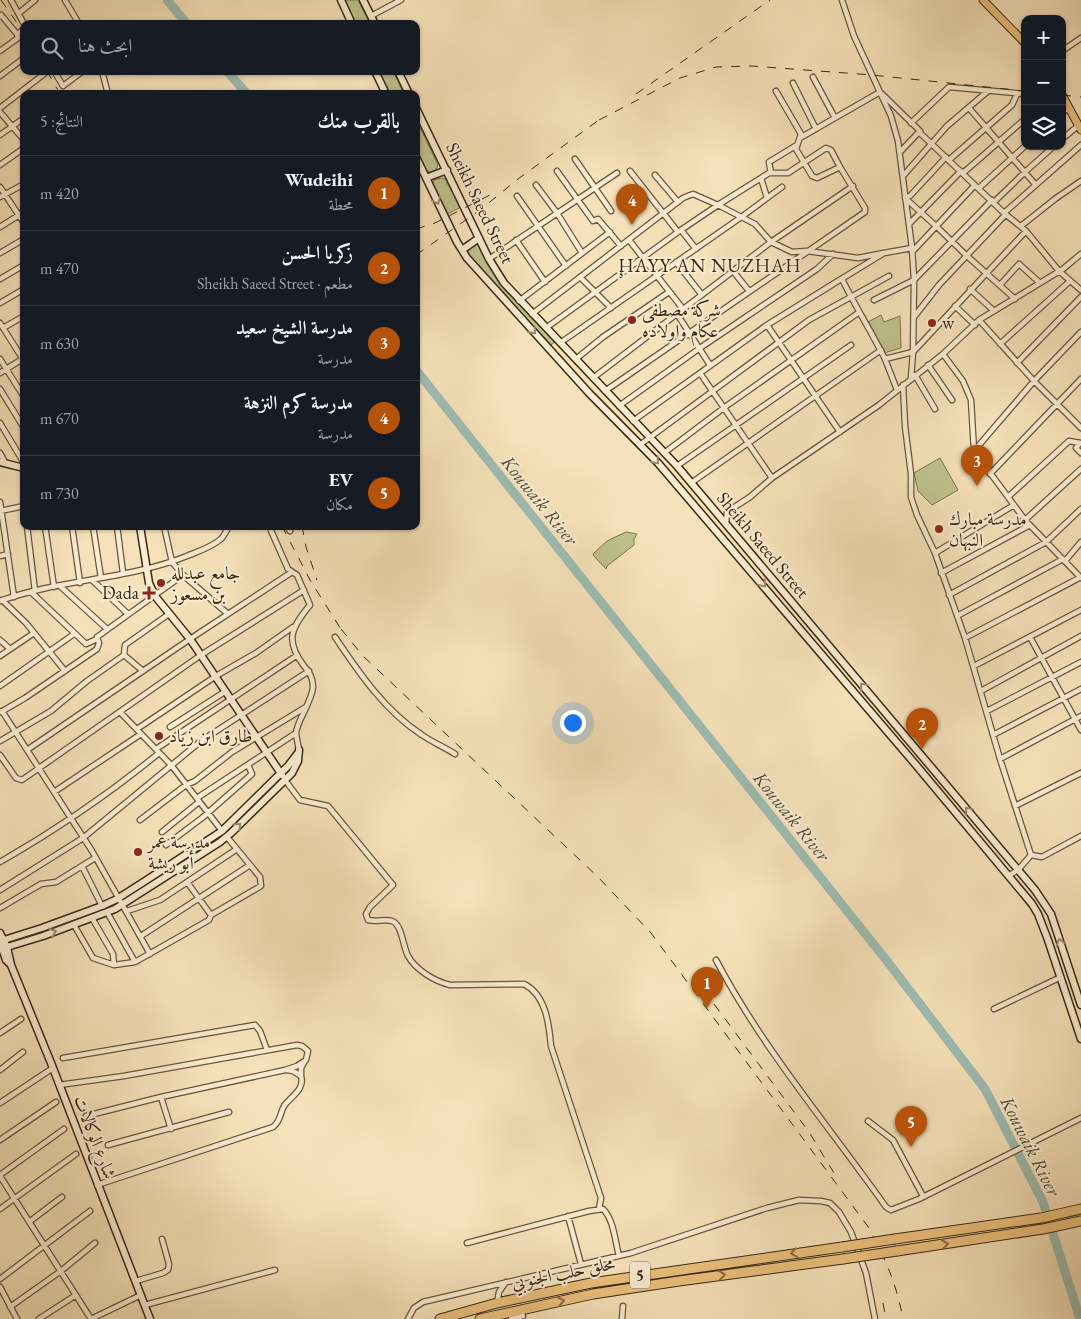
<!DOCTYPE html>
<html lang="ar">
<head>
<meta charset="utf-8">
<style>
  :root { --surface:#171b24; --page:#242831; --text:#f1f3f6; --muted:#9ea1a6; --line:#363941; --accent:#b45309 }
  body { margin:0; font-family:"EB Garamond",Amiri,serif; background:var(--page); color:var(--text); direction:rtl }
  .controls { position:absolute; right:15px; top:15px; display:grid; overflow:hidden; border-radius:10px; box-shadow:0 1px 4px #0004 }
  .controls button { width:45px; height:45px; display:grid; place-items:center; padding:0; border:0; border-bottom:1px solid var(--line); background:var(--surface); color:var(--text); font:25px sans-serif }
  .you { position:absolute; left:572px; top:722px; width:18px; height:18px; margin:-12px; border:4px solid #fff; border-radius:50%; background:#1a73e8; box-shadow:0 0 0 8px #1a73e833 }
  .badge { display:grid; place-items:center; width:32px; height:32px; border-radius:50%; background:var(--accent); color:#fff; font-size:16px; font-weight:700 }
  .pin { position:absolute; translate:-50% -41px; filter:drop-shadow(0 1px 2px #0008) }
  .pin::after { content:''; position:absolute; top:26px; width:18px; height:15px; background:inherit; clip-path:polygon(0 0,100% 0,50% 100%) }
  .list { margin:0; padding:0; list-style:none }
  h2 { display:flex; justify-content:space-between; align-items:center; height:65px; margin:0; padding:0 20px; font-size:21px }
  h2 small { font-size:16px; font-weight:400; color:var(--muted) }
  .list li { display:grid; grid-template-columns:32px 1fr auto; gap:15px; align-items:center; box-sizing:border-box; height:75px; padding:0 20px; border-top:1px solid var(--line) }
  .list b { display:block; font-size:19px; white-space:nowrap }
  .list p { margin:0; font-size:16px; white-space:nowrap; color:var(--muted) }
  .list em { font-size:16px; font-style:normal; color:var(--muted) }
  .icon { flex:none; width:28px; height:28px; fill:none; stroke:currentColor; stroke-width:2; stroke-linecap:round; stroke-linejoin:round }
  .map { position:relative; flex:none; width:1081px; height:1319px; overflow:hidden; direction:ltr }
  .search { position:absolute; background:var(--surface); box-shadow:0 1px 4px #0004; left:20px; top:20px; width:400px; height:55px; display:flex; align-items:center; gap:12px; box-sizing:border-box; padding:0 18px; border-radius:10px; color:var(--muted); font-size:19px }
  .panel { position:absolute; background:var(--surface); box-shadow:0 1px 4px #0004; left:20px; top:90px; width:400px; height:440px; border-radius:10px; direction:rtl }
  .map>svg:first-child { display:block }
</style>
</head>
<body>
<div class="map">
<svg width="1081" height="1319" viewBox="0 0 1081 1319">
  <rect width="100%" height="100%" fill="#f6e2ba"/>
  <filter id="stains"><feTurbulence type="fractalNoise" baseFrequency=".004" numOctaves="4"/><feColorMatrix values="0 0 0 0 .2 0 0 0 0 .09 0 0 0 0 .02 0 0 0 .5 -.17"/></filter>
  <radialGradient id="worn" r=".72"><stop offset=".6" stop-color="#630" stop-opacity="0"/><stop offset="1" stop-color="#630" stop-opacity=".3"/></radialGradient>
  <path fill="#bfc28e" stroke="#7d754e" d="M343,0H358L370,24H354Z
    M377,71H393L404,94H388Z
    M416,119L438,165L436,170L430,172L425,170L416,153Z
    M441,178L445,179L461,207L447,214L433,184L434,180Z
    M477,243L496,277L506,290L555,342L551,345L467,254V251Z
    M881,315L884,322L900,316L901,348L884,353L868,322Z
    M940,458L958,490L932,505L918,491L914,473Z
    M626,532L637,534L634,539V545L607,566L606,569L593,555L594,553L607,541Z"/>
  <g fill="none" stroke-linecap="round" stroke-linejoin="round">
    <path stroke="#9dbdb2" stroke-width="9" d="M167,0L187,24
      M227,71L247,94
      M416,370L887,961L985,1089L1043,1202L1080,1319"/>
    <g stroke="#6a563a" stroke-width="7">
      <path id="street" d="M11,0L24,24
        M65,0L79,24
        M842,0L854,36L891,116L898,141L912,248L914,280L913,352L911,378
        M19,13L35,0
        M0,16L1,15L17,34
        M371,16L401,0
        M0,51L18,38L17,34L24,29
        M1062,51L1081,38
        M54,71L63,86L83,71
        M102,71L108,94
        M0,76L24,58
        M813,77L835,118
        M793,83L816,129
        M0,108L44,74
        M969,108L1035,184
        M0,112L24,140
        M1062,113L1068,108
        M911,123L949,87L1025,94
        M0,135L24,118
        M800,138L880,92L920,131L919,132L1004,213L1026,231L1059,271L1081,290
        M1062,139L1078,126
        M900,152L919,132
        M946,157L910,196L905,198L937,227L967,256L1015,299
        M575,159L611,211
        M949,160L1012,105L1017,94
        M0,165L24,148
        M557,171L593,221L598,219L621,246
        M630,171L678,232
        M771,173L769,162L797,145
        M963,173L1025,119
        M655,175L678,202
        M903,176L947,126L988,91
        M761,178L767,198
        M536,185L557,213L582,253
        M0,187L24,223
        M979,188L1025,146
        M517,196L566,266
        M0,197L24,184
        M994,202L1025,172L1054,146
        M1004,213L1081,145
        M909,224L961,171
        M1021,226L1055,199L1081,181
        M0,227L24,212
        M681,230L696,249
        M516,240L545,282
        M629,240L683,309
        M912,252L975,185
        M0,253L24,239
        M489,259L617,173
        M676,262L702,295
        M733,271L749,291
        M580,277L611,308
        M0,279L24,265
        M842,279C855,306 871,331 885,359
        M1000,285L1019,264L1040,283
        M970,289L994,311
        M874,300L914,280L992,200
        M519,301L610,232
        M0,303L24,289
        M955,306L975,325
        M532,314L683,198L693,194L718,205L755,224L771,242L792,252L807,251L858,258L884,253
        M677,314L710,365
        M914,317L939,285L1006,214
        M979,320L1034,381L1081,428
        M0,323L24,361
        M767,325L840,432
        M3,328L24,316
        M546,328L678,232L718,205L769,173H788L826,148L831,150L840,167
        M560,343L740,218L782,187
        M1000,344L1070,281
        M943,354L963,381L971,400L974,451L1025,520L1081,578
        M0,359L24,397
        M576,359L603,337L669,292
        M1017,363L1081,297
        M928,365L952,400
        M0,373L24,358
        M700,373L772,478
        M915,375L935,409
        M593,378L771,242L853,186
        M903,385L905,426L911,474V497L917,515L935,553
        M0,389L24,428
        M897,390L885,359L913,352L1026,231
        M605,391L865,212V208L840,167L817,178L812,176L796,149L801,134L776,91
        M619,406L700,348L817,269L833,254
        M633,421L767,325L838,281L884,253L912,248
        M0,423L24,463
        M1080,443L1076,448L1081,453
        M641,444L809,320L889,276
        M974,451L1034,381L1081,332
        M0,453L6,464
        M664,453L725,407L858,313
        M677,466L851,345
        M990,474L1081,379
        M691,483L881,350
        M1008,497L1069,441L1080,443
        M0,502L14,597
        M1014,505L935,553L965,638L1000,759L1031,855
        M0,511L24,506
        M1025,520L1081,469
        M726,523L727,512L750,497L772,478L879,405L943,354L979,320L1063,269L1081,254
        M27,526L35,591
        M45,526L54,587
        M72,526L80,583
        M93,526L101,578
        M117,526L123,573
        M164,526L172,562L183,575L228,614
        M269,526L288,569L297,575L310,605C292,627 284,640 304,666C309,671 313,679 313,687C312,702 296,722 296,734C297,739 298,745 299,750
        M287,526L290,531
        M0,556L8,554
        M1065,561L1081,542
        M941,573L1030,525
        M92,580L128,614
        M60,586L107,629
        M31,592L86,644L97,639
        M949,595L1046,542L1081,509
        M2,600L26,623L65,671
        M0,601C60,579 127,580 187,556C197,552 212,547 221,539C224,536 227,530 229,526
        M957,616L1063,559
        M335,637C359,673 385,711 422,735C432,742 444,747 455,754
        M1030,637L1081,730
        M965,638L1081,577
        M0,640L10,649
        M124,655L143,671
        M0,656L34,633
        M974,666L1081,610
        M0,686L74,634
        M981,691L1081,636
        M2,711L92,851L150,954
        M987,711L1081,662
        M1,712L25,698L97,649L99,643L97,637L183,575
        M120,712L172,766L222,831
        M170,727L226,691
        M137,729L216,676L256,653L293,627
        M993,735L1081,689
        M0,741L51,711L87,681L124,655L125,645L169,614
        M156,749L296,656
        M27,750L190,639L292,572
        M0,755L16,778L22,780L201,655L304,590
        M1000,759L1081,716
        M285,780L300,800L328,806L393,885L370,907L366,914L368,920C376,922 385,919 392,921C402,924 403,947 408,956C416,970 434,981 450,985L524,984C546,995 549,1024 551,1046L601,1198L599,1209
        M54,792L141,734
        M197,798L296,733
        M1015,806L1081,773
        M140,820L186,785L195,781L232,752L306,707
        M162,832L199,802
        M166,845L202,818L252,774L248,765
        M0,862C56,830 109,794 159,753
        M82,866L102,906
        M1008,876L1018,870L1031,855L1042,857L1081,836
        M187,882L211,915
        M0,890L83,838L201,741L309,671
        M0,908L41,884L56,882L95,858
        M127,911L160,900L237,849
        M107,912L135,962
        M92,918L113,954L114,965
        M74,925L93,958L114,965L135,962L209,920L211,915L261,886L260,877L227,837
        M141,936L250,865
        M716,960C763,1049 828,1125 886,1207L891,1210L919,1199L1081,1118
        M994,1009L1061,977
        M0,1033L21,1019
        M63,1058L255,1025L260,1031L267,1050
        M0,1070L23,1052
        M301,1076V1068L305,1061
        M59,1085L124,1076L297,1045L302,1046L308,1051L306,1060L297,1066L285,1070L161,1097L86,1116
        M161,1097L171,1129
        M0,1103L53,1068
        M868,1121L893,1140L923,1196
        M0,1140L56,1102
        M108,1145L229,1112
        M0,1175L64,1129
        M0,1176L91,1319
        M97,1185L273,1127C281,1121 280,1113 284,1106C291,1096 305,1090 301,1076L293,1071L287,1070
        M0,1209L76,1154
        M568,1216L581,1264
        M29,1222L62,1197
        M467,1243L589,1211L603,1209C614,1220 615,1241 619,1256
        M0,1279L90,1211
        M136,1281L163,1273L168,1270L169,1264L162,1239
        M0,1287L17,1319
        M497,1303L499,1292L506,1282
        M145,1305L275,1270
        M10,1307L61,1271L95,1243
        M39,1319L76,1295
        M91,1319L141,1295
        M408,1319L414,1308L423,1302L631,1253L767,1208L799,1200L821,1201L830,1203L839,1212L851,1232L866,1273L875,1319
        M511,1319L523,1316
        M622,1319L623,1306"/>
    </g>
    <g stroke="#3b280f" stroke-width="9">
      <path id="secondary" d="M341,0L352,24
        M363,0L375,24
        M375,71L386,94
        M398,71L409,94
        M416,108L489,259L504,283L677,466L1035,890L1051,914L1081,1005
        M416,157L457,242L467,258L589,393L658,463L916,765L1032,904L1038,914L1048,940L1081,1039
        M426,178L447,170
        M462,250L479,238
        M0,462L24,468
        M140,526L149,583L155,596L190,639L282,775
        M0,933L7,947L11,965L51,1063L150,1319
        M4,940L42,928L102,906L117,899L142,883L222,831L288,766L298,753
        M0,942L6,960L10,964
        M7,947L43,936L115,909L220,842L231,833L292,773L298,761L299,750"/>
    </g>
    <g stroke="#3b280f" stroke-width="9">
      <path id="primary" d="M983,0L1025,43
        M1062,95L1081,130"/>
    </g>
    <g stroke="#3b280f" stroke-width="11">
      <path id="highway" d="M895,1239L1041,1218L1081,1209
        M897,1251L1043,1229L1081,1221
        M440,1319L497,1303L591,1283L842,1247
        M480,1319L593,1294L679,1281L843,1259"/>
    </g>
    <use href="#street" stroke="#f9ecd2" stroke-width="4.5"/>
    <use href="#secondary" stroke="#f9ecd2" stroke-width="6"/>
    <use href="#primary" stroke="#ebc17d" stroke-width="7"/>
    <use href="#highway" stroke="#ebc17d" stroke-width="9"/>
    <path stroke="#3b280f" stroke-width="1" stroke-dasharray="9 9" stroke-linecap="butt" d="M1,0L24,33
      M47,71L60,94
      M636,94L770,0
      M1062,95L1081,97
      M599,120L680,78L716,67L752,66L872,75L1025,91
      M416,229L435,223L490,195
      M416,255L480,210L518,179L603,117
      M282,526L310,580L344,634
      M302,526L306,547L317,580
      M341,629L363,656L598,877L651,933L869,1228C886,1261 896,1282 903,1319
      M714,1004L809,1132L834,1173
      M883,1303L886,1319"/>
    <g stroke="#3b280f" stroke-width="11" stroke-linecap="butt">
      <path id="highway-bridge" d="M842,1247L895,1239
        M843,1259L897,1251"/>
    </g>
    <use href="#highway-bridge" stroke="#ebc17d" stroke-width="9"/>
  </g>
  <defs><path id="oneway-chevron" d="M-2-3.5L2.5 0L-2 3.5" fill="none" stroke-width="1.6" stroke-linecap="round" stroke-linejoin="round" transform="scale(1.25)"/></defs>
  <g stroke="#9a8a70">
    <use href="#oneway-chevron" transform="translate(437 201) rotate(65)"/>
    <use href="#oneway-chevron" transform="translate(533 331) rotate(48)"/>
    <use href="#oneway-chevron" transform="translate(656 461) rotate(49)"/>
    <use href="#oneway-chevron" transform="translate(763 584) rotate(50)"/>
    <use href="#oneway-chevron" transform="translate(863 686) rotate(-130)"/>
    <use href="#oneway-chevron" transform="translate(968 810) rotate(-130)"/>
    <use href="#oneway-chevron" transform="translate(238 826) rotate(-44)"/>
    <use href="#oneway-chevron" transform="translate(53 932) rotate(-20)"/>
    <use href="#oneway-chevron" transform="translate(1060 942) rotate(-109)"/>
  </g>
  <g stroke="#8a6d40">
    <use href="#oneway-chevron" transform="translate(945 1244) rotate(-8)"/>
    <use href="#oneway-chevron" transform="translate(794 1253) rotate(172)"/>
    <use href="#oneway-chevron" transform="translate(722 1275) rotate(-7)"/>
    <use href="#oneway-chevron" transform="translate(561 1301) rotate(-12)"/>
  </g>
  <g fill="#8f2418" stroke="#f9ecd2" stroke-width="2">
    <circle cx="632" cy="320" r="5"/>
    <circle cx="932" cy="323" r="5"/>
    <circle cx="939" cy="529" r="5"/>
    <circle cx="161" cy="583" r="5"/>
    <path d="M146.5 585.5h5v5h5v5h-5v5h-5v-5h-5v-5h5z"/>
    <circle cx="159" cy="736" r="5"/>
    <circle cx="138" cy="852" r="5"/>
  </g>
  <g text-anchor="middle" stroke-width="4" stroke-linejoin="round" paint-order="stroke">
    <rect fill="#f9ecd2" stroke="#74634a" stroke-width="1" x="630" y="1261.5" width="20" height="27" rx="4"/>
    <g font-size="16" font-weight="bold" fill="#3b280f">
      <text x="640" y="1281">5</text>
    </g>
    <g font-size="18" fill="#3b280f" stroke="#f9ecd2">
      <text transform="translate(480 203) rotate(64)" y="6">Sheikh Saeed Street</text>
      <text transform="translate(763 545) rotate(50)" y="6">Sheikh Saeed Street</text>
      <text transform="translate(95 1137) rotate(69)" y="6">شارع الوكالات</text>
      <text transform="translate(563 1273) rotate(-11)" y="6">محلق حلب الجنوبي</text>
    </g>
    <g font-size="18" fill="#3b280f" stroke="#f9ecd2" text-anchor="start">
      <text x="642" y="316">شركة مصطفى<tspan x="642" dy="21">عكام واولاده</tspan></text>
      <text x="942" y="329">w</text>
      <text x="949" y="525">مدرسة مبارك<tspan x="949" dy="21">النبهان</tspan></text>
      <text x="171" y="579">جامع عبدلله<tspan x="171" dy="21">بن مسعوز</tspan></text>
      <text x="139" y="599" text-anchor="end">Dada</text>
      <text x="169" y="742">طارق ابن زياد</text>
      <text x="148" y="848">مدرسة عمر<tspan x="148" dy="21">أبو ريشة</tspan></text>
    </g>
    <g font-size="19" letter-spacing="1" fill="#3b280f" stroke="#f9ecd2">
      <text x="710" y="272">ḨAYY AN NUZHAH</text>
    </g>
    <g font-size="19" font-style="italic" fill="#544d38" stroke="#f9ecd2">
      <text transform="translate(540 500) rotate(51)" y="7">Kouwaik River</text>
      <text transform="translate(792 816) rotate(51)" y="7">Kouwaik River</text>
      <text transform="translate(1031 1146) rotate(63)" y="7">Kouwaik River</text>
    </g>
  </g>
  <rect width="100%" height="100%" filter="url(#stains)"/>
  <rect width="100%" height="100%" fill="url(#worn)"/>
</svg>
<div class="controls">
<button>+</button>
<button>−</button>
<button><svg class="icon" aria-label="layers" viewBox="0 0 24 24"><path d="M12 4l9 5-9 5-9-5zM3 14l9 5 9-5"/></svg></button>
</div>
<div class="you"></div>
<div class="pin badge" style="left:707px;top:1008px">1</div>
<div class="pin badge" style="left:922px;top:749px">2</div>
<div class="pin badge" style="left:977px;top:486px">3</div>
<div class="pin badge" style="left:632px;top:225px">4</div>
<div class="pin badge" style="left:911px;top:1147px">5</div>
<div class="search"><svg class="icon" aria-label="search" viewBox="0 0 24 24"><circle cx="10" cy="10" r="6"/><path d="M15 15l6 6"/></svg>ابحث هنا</div>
<section class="panel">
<h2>بالقرب منك<small>النتائج: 5</small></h2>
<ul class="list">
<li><span class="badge">1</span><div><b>Wudeihi</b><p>محطة</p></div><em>420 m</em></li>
<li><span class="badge">2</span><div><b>زكريا الحسن</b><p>مطعم · Sheikh Saeed Street</p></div><em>470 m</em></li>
<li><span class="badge">3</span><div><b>مدرسة الشيخ سعيد</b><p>مدرسة</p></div><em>630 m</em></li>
<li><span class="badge">4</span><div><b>مدرسة كرم النزهة</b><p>مدرسة</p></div><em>670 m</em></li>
<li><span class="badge">5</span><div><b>EV</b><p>مكان</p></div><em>730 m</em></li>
</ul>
</section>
</div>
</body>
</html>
